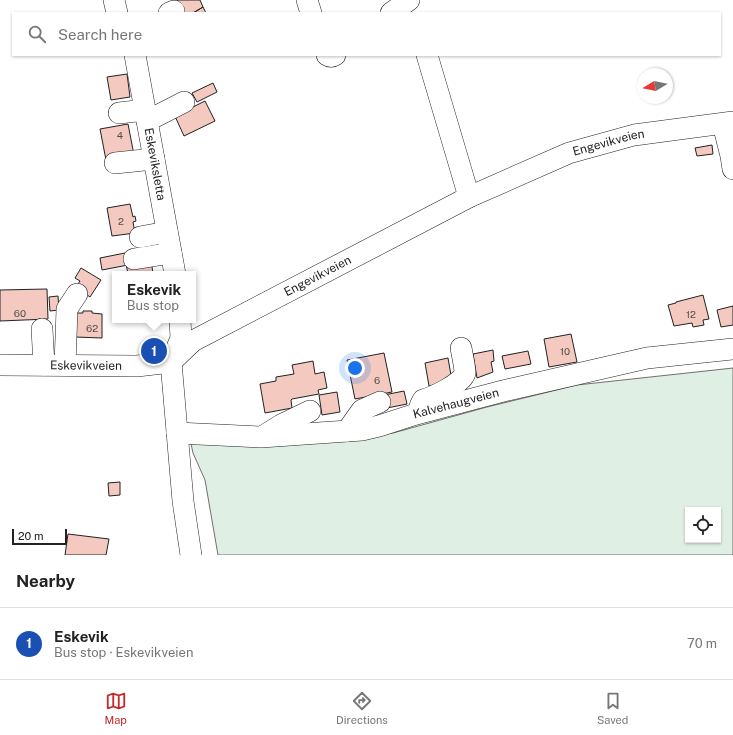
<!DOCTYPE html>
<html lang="en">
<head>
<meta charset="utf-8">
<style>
  :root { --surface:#fff; --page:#f2f2f2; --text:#222; --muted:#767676; --line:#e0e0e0; --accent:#c62828 }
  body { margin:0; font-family:"Public Sans",sans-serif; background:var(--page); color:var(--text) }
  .controls { position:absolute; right:12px; bottom:12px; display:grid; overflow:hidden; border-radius:0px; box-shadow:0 1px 3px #0004 }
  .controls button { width:36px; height:36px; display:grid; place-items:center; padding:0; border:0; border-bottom:1px solid var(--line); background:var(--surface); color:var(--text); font:20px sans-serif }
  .compass { position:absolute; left:637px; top:68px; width:36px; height:36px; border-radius:50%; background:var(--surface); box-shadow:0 1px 3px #0004; rotate:260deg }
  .scale { position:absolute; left:12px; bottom:10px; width:55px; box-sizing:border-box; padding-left:4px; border:2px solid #222; border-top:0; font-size:11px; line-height:14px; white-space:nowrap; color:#222; -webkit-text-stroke:3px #fff; paint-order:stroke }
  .you { position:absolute; left:355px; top:368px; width:14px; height:14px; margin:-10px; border:3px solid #fff; border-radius:50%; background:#1a73e8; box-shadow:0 0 0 6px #1a73e833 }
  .badge { display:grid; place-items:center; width:26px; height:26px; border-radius:50%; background:var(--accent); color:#fff; font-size:13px; font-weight:700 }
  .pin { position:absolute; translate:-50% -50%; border:2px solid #fff; box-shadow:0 1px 4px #0006 }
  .popup { position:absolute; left:112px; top:271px; width:84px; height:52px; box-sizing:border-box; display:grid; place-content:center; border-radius:0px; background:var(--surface); filter:drop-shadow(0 1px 3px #0005); font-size:13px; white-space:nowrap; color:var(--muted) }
  .popup b { font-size:15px; color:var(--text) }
  .popup::after { content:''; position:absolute; left:50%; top:100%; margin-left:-8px; border:8px solid transparent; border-top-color:var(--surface) }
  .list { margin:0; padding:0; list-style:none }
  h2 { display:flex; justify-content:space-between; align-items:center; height:52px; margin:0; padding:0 16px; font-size:17px }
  h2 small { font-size:13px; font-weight:400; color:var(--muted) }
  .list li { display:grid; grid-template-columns:26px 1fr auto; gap:12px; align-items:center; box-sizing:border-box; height:72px; padding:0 16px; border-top:1px solid var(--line) }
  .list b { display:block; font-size:15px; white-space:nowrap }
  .list p { margin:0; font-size:13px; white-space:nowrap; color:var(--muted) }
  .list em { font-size:13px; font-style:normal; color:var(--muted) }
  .icon { flex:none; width:22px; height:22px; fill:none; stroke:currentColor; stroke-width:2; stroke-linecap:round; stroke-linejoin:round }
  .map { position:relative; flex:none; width:733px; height:555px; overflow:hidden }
  .search { position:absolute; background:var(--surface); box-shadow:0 1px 3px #0004; left:12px; right:12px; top:12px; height:44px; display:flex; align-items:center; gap:10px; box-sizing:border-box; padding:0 14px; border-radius:0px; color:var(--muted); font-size:15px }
  .sheet { height:124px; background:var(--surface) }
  nav { display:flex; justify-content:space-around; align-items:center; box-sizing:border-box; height:56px; border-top:1px solid var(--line); background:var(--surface); font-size:11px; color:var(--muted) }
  nav a { display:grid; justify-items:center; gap:2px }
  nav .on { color:var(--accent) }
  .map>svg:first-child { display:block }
</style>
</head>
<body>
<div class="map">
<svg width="733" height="555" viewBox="0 0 733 555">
  <rect width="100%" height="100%" fill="#fff"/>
  <path fill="#e0efe3" stroke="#6f6f6f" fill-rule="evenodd" d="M733,368V555H218L205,480L193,453L190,439L297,444L393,433L487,407L577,385ZM688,510H718V540H688Z"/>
  <path fill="#f3c9c0" stroke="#222" d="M177,0H200L203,7L193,13H183Z
    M203,7L206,13H193Z
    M127,74L130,97L111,100L107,77Z
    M213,83L217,92L197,102L192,93Z
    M205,101L215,121L184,136L174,114L189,109Z
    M128,124L134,155L106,160L100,129Z
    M712,145L713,154L697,156L695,148Z
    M130,204L133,217L135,216L136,221L133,222L135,233L112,236L107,208Z
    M125,253L128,265L102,270L100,258Z
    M151,259L153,274H128L126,264Z
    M81,268L101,280L90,297L76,287L80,281L75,278Z
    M47,289L48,319L0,321V290Z
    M703,295L709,319L703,320L704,325L693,327L692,323L674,326L668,305L676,303V302Z
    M58,296L59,310L50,311L49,297Z
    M733,306V325L721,327L717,310Z
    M83,311H92V313L102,314V338L75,337L76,313H83Z
    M571,334L577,362L549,367L544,339Z
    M493,350L494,361L491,362L493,372L477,378L473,354Z
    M528,351L531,364L505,369L502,356Z
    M384,353L392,392L355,399L347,360Z
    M448,358L452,381L429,386L425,363Z
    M313,361L315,374L324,372L327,388L318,390L319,394L292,399L291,400L292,408L265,413L260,384L276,381V377L294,374L292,365Z
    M404,391L407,404L387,408L384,395Z
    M337,392L340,412L322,415L319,395Z
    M120,482V495L109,496L108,483Z
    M68,534L109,539L106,555H65Z"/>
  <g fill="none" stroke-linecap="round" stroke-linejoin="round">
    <g stroke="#222" stroke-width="22">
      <g id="minor">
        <path d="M114,0L117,13"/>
        <path d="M307,0L311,13"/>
        <path d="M169,13L174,11"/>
        <path d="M391,13L409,0"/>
        <path id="s1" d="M135,55L175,274"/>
        <path d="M327,55C330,57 332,57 335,55"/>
        <path d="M427,55L469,197"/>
        <path d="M119,113L145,110"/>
        <path d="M147,121L184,102"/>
        <path d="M723,124L731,156L733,169"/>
        <path d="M115,163L154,159"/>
        <path d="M140,237L167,232"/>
        <path d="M134,259L171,253"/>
        <path d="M180,320L181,338L171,362L183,501L191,555"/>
        <path d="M42,329L44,365"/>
        <path id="s2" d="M171,362L193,341L469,197L569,153L634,135L733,122"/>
        <path id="s3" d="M0,365L137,366L171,362"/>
        <path d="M65,365L67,309L77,294"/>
        <path d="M420,406L423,400C433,397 462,384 465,373C465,368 462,353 461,348"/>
        <path d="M347,431L362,410L380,402"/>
        <path id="s4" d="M177,433L261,437L362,430L379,426L416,414L503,391L647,358L733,349"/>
        <path d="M265,435L281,425L310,411"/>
      </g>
    </g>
    <use href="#minor" stroke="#fff" stroke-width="21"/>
  </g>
  <g text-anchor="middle" stroke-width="3" stroke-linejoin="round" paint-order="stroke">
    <g font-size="10" fill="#564c4a">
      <text x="120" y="139">4</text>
      <text x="121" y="225">2</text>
      <text x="20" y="317">60</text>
      <text x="691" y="318">12</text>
      <text x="92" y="332">62</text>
      <text x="565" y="355">10</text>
      <text x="377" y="384">6</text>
    </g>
    <g font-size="12" fill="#222" stroke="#fff">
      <text dy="4" stroke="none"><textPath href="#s2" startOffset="492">Engevikveien</textPath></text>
      <text dy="4" stroke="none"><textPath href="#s1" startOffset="111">Eskeviksletta</textPath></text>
      <text dy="4" stroke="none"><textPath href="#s2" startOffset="171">Engevikveien</textPath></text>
      <text dy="4" stroke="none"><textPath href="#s3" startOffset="86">Eskevikveien</textPath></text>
      <text dy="4" stroke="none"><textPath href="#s4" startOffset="283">Kalvehaugveien</textPath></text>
    </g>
  </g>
</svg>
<div class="controls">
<button><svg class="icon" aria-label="locate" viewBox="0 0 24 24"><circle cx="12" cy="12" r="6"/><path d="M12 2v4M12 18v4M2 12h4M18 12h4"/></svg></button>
</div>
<svg class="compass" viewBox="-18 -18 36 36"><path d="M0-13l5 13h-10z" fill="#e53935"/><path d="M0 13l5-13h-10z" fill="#767676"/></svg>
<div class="scale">20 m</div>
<div class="you"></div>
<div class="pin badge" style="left:154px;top:351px;background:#1a4fb4">1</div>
<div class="popup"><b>Eskevik</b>Bus stop</div>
<div class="search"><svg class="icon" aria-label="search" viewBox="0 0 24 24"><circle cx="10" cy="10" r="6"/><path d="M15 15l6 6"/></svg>Search here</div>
</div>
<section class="sheet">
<h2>Nearby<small></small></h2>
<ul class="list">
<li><span class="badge" style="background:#1a4fb4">1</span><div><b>Eskevik</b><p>Bus stop · Eskevikveien</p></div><em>70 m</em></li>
</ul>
</section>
<nav>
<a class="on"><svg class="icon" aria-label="map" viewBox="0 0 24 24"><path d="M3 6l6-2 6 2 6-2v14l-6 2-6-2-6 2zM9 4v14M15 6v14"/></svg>Map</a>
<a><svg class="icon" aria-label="directions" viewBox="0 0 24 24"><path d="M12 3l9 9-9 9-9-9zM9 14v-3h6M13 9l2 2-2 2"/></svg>Directions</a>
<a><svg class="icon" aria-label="saved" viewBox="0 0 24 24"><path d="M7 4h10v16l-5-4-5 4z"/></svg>Saved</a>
</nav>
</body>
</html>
